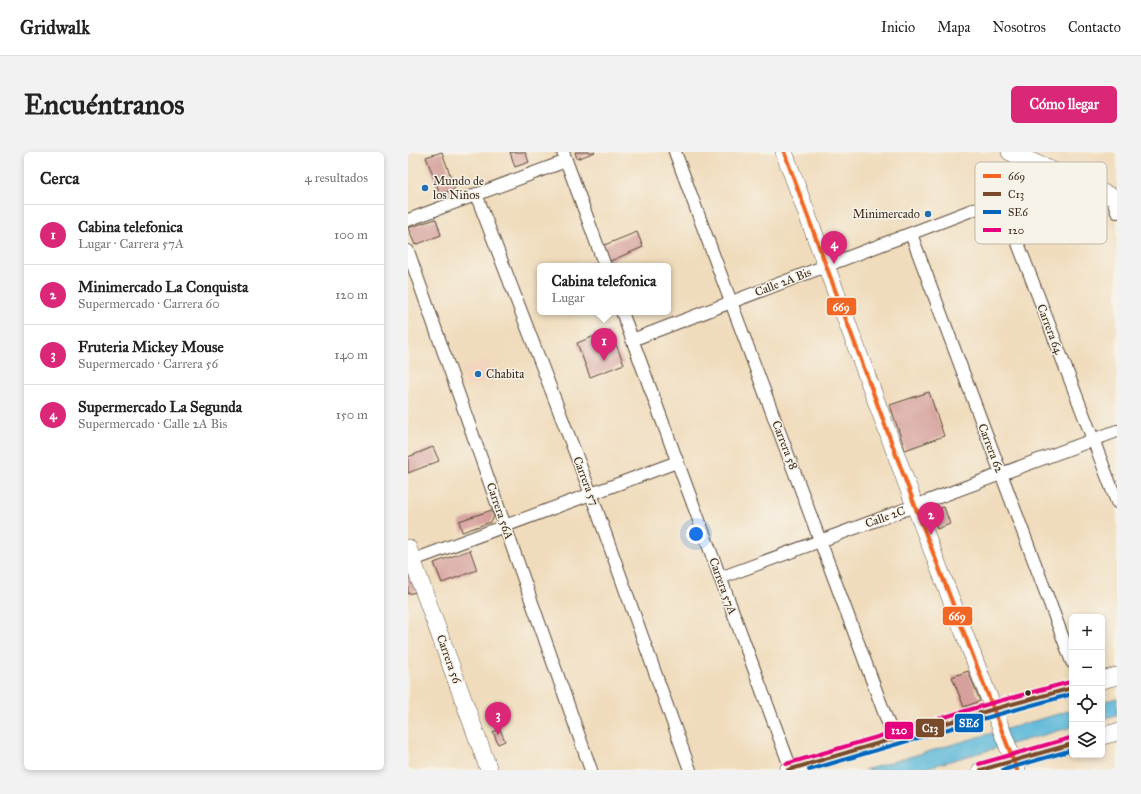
<!DOCTYPE html>
<html lang="es">
<head>
<meta charset="utf-8">
<style>
  :root { --surface:#fff; --page:#f2f2f2; --text:#222; --muted:#767676; --line:#e0e0e0; --accent:#db2777 }
  body { margin:0; font-family:"IM FELL Great Primer",serif; background:var(--page); color:var(--text) }
  .controls { position:absolute; right:12px; bottom:12px; display:grid; overflow:hidden; border-radius:6px; box-shadow:0 2px 6px #0003 }
  .controls button { width:36px; height:36px; display:grid; place-items:center; padding:0; border:0; border-bottom:1px solid var(--line); background:var(--surface); color:var(--text); font:20px sans-serif }
  .you { position:absolute; left:288px; top:382px; width:14px; height:14px; margin:-10px; border:3px solid #fff; border-radius:50%; background:#1a73e8; box-shadow:0 0 0 6px #1a73e833 }
  .badge { display:grid; place-items:center; width:26px; height:26px; border-radius:50%; background:var(--accent); color:#fff; font-size:13px; font-weight:700 }
  .pin { position:absolute; translate:-50% -33px; filter:drop-shadow(0 1px 2px #0008) }
  .pin::after { content:''; position:absolute; top:21px; width:14px; height:12px; background:inherit; clip-path:polygon(0 0,100% 0,50% 100%) }
  .popup { position:absolute; left:129px; top:111px; width:134px; height:52px; box-sizing:border-box; display:grid; place-content:center; border-radius:6px; background:var(--surface); filter:drop-shadow(0 1px 3px #0005); font-size:13px; white-space:nowrap; color:var(--muted) }
  .popup b { font-size:15px; color:var(--text) }
  .popup::after { content:''; position:absolute; left:50%; top:100%; margin-left:-8px; border:8px solid transparent; border-top-color:var(--surface) }
  .list { margin:0; padding:0; list-style:none }
  h2 { display:flex; justify-content:space-between; align-items:center; height:52px; margin:0; padding:0 16px; font-size:17px }
  h2 small { font-size:13px; font-weight:400; color:var(--muted) }
  .list li { display:grid; grid-template-columns:26px 1fr auto; gap:12px; align-items:center; box-sizing:border-box; height:60px; padding:0 16px; border-top:1px solid var(--line) }
  .list b { display:block; font-size:15px; white-space:nowrap }
  .list p { margin:0; font-size:13px; white-space:nowrap; color:var(--muted) }
  .list em { font-size:13px; font-style:normal; color:var(--muted) }
  .icon { flex:none; width:22px; height:22px; fill:none; stroke:currentColor; stroke-width:2; stroke-linecap:round; stroke-linejoin:round }
  .map { position:relative; flex:none; width:709px; height:618px; overflow:hidden; border-radius:6px }
  header { display:flex; align-items:center; gap:24px; box-sizing:border-box; height:56px; padding:0 20px; background:var(--surface); border-bottom:1px solid var(--line) }
  header strong { font-size:19px }
  nav { display:flex; gap:22px; margin-inline-start:auto; font-size:14px }
  .intro { display:flex; align-items:center; justify-content:space-between; box-sizing:border-box; height:96px; padding:0 24px }
  h1 { margin:0; font-size:28px }
  .button { padding:10px 18px; border-radius:6px; background:var(--accent); color:#fff; font-size:14px; font-weight:700 }
  main { display:flex; gap:24px; padding:0 24px }
  aside { flex:1; background:var(--surface); border-radius:6px; box-shadow:0 2px 6px #0003 }
  .map>svg:first-child { display:block }
</style>
</head>
<body>
<header>
<strong>Gridwalk</strong>
<nav><a>Inicio</a><a>Mapa</a><a>Nosotros</a><a>Contacto</a></nav>
</header>
<div class="intro"><h1>Encuéntranos</h1><a class="button">Cómo llegar</a></div>
<main>
<aside>
<h2>Cerca<small>4 resultados</small></h2>
<ul class="list">
<li><span class="badge">1</span><div><b>Cabina telefonica</b><p>Lugar · Carrera 57A</p></div><em>100 m</em></li>
<li><span class="badge">2</span><div><b>Minimercado La Conquista</b><p>Supermercado · Carrera 60</p></div><em>120 m</em></li>
<li><span class="badge">3</span><div><b>Fruteria Mickey Mouse</b><p>Supermercado · Carrera 56</p></div><em>140 m</em></li>
<li><span class="badge">4</span><div><b>Supermercado La Segunda</b><p>Supermercado · Calle 2A Bis</p></div><em>150 m</em></li>
</ul>
</aside>
<div class="map">
<svg width="709" height="618" viewBox="0 0 709 618">
  <rect width="100%" height="100%" fill="#f7f3e8"/>
  <filter id="ink" filterUnits="userSpaceOnUse"><feTurbulence type="fractalNoise" baseFrequency=".025" numOctaves="2"/><feDisplacementMap in="SourceGraphic" scale="8" xChannelSelector="R" yChannelSelector="G"/><feConvolveMatrix kernelMatrix="1 2 1 2 8 2 1 2 1" color-interpolation-filters="sRGB"/></filter>
  <filter id="wash" filterUnits="userSpaceOnUse"><feTurbulence type="fractalNoise" baseFrequency=".012" numOctaves="4" result="noise"/><feDisplacementMap in="SourceGraphic" scale="16" xChannelSelector="R" yChannelSelector="G"/><feGaussianBlur stdDeviation="0.9" result="paint"/><feColorMatrix in="noise" values="0 0 0 0 0 0 0 0 0 0 0 0 0 0 0 0 0 1.4 0 .05"/><feComposite in="paint" operator="in"/></filter>
  <g filter="url(#wash)">
    <rect width="100%" height="100%" fill="#f0dcbc"/>
    <path fill="#f3d4be" d="M80,208L87,225L60,236L53,218Z"/>
    <path fill="#5bb8d9" stroke="#4b717c" d="M709,546V563L694,567V550Z
      M664,558V575L510,618H456Z"/>
    <g id="blocks">
      <path fill="#d6a09c" d="M34,0L47,37L32,42L18,5Z
        M102,0H117L121,10L107,15Z
        M167,0H187L169,7Z
        M28,67L33,83L7,93L0,76Z
        M229,80L235,95L200,110L194,94Z
        M202,178L216,212L182,225L169,191Z
        M521,240L536,284L497,298L482,253Z
        M25,295L31,309L0,321V305Z
        M536,355L542,372L529,377L524,364L526,359Z
        M84,358L86,365L83,370L54,380L51,369Z
        M62,398L69,418L34,431L26,411Z
        M0,418L8,440L0,442Z
        M560,519L572,549L556,555L544,525Z
        M92,577L97,589L90,592L85,580Z"/>
    </g>
  </g>
  <g filter="url(#ink)">
    <use href="#blocks" fill-opacity="0" stroke="#564536" stroke-width="1"/>
    <g fill="none" stroke-linecap="round" stroke-linejoin="round">
      <g stroke="#564536" stroke-width="14">
        <path id="street" d="M155,0L197,114
          M267,0L486,587
          M613,0L593,47L709,350
          M68,42L183,342L282,618
          M704,45L709,60
          M0,68L158,9
          M503,82L664,510
          M0,99L183,618
          M214,160L383,617
          M224,188L593,47
          M0,410L269,310
          M312,426L709,279"/>
      </g>
      <g stroke="#564536" stroke-width="18">
        <path id="secondary" d="M376,0L507,354L609,618
          M602,0L709,47
          M0,396L81,618
          M694,528L709,524
          M694,584L709,580
          M380,618L586,557L664,536
          M573,618L664,592"/>
      </g>
      <use href="#street" stroke="#fff" stroke-width="12"/>
      <use href="#secondary" stroke="#fff" stroke-width="17"/>
      <g stroke="#f7f3e8" stroke-width="7">
        <path id="bus-1" d="M376,0L507,354L609,618"/>
      </g>
      <g stroke="#f7f3e8" stroke-width="7">
        <path id="bus-2" d="M380,618L586,557L664,536
          M573,618L664,592"/>
      </g>
      <g stroke="#f7f3e8" stroke-width="7">
        <path id="bus-3" d="M401,618L588,563L664,542
          M595,618L664,598"/>
      </g>
      <g stroke="#f7f3e8" stroke-width="7">
        <path id="bus-4" d="M378,612L584,551L662,530
          M571,612L662,586"/>
      </g>
      <use href="#bus-1" stroke="#f26522" stroke-width="4"/>
      <use href="#bus-2" stroke="#7a4b2a" stroke-width="4"/>
      <use href="#bus-3" stroke="#0065bd" stroke-width="4"/>
      <use href="#bus-4" stroke="#e5007d" stroke-width="4"/>
    </g>
  </g>
  <g fill="#1f6fb2" stroke="#f7f3e8" stroke-width="1.5">
    <circle cx="17" cy="36" r="4"/>
    <circle cx="520" cy="62" r="4"/>
    <circle cx="70" cy="222" r="4"/>
  </g>
  <circle fill="#3b2a1e" stroke="#f7f3e8" stroke-width="1.5" cx="620" cy="541" r="3.5"/>
  <g text-anchor="middle" stroke-width="3" stroke-linejoin="round" paint-order="stroke">
    <g font-size="12" fill="#3b2a1e" stroke="#f7f3e8" text-anchor="start">
      <text x="25" y="33">Mundo de<tspan x="25" dy="14">los Niños</tspan></text>
      <text x="512" y="66" text-anchor="end">Minimercado</text>
      <text x="78" y="226">Chabita</text>
    </g>
    <g font-size="12" fill="#3b2a1e" stroke="#f7f3e8">
      <text transform="translate(375 130) rotate(-21)" y="4">Calle 2A Bis</text>
      <text transform="translate(642 177) rotate(69)" y="4">Carrera 64</text>
      <text transform="translate(377 293) rotate(69)" y="4">Carrera 58</text>
      <text transform="translate(583 296) rotate(69)" y="4">Carrera 62</text>
      <text transform="translate(178 329) rotate(69)" y="4">Carrera 57</text>
      <text transform="translate(92 359) rotate(71)" y="4">Carrera 56A</text>
      <text transform="translate(477 365) rotate(-20)" y="4">Calle 2C</text>
      <text transform="translate(315 434) rotate(70)" y="4">Carrera 57A</text>
      <text transform="translate(41 507) rotate(70)" y="4">Carrera 56</text>
    </g>
  </g>
  <rect x="567" y="10" width="132" height="82" rx="6" fill="#f7f3e8" stroke="#bfb7ab" stroke-width="1"/>
  <rect x="575" y="22" width="18" height="4" fill="#f26522"/>
  <rect x="575" y="40" width="18" height="4" fill="#7a4b2a"/>
  <rect x="575" y="58" width="18" height="4" fill="#0065bd"/>
  <rect x="575" y="76" width="18" height="4" fill="#e5007d"/>
  <g font-size="11" fill="#3b2a1e">
    <text x="600" y="28">669</text>
    <text x="600" y="46">C13</text>
    <text x="600" y="64">SE6</text>
    <text x="600" y="82">120</text>
  </g>
  <g stroke="#f7f3e8" stroke-width="1.5">
    <rect x="418" y="145" width="31" height="19" rx="4" fill="#f26522"/>
    <rect x="534" y="454" width="31" height="20" rx="4" fill="#f26522"/>
    <rect x="546" y="561" width="30" height="20" rx="4" fill="#0065bd"/>
    <rect x="507" y="566" width="30" height="20" rx="4" fill="#7a4b2a"/>
    <rect x="476" y="569" width="30" height="19" rx="4" fill="#e5007d"/>
  </g>
  <g font-size="11" text-anchor="middle" font-weight="bold" fill="#fff">
    <text x="433" y="159">669</text>
    <text x="549" y="468">669</text>
    <text x="561" y="575">SE6</text>
    <text x="522" y="580">C13</text>
    <text x="491" y="582">120</text>
  </g>
</svg>
<div class="controls">
<button>+</button>
<button>−</button>
<button><svg class="icon" aria-label="locate" viewBox="0 0 24 24"><circle cx="12" cy="12" r="6"/><path d="M12 2v4M12 18v4M2 12h4M18 12h4"/></svg></button>
<button><svg class="icon" aria-label="layers" viewBox="0 0 24 24"><path d="M12 4l9 5-9 5-9-5zM3 14l9 5 9-5"/></svg></button>
</div>
<div class="you"></div>
<div class="pin badge" style="left:196px;top:209px">1</div>
<div class="popup"><b>Cabina telefonica</b>Lugar</div>
<div class="pin badge" style="left:523px;top:383px">2</div>
<div class="pin badge" style="left:90px;top:583px">3</div>
<div class="pin badge" style="left:426px;top:112px">4</div>
</div>
</main>
</body>
</html>
